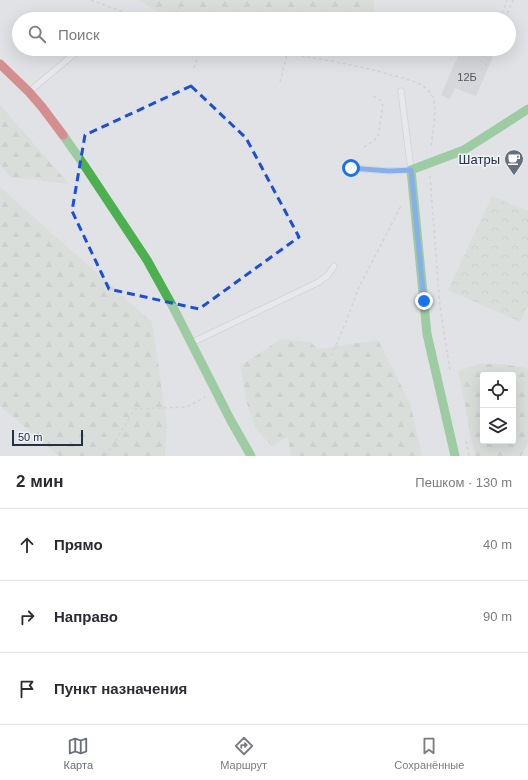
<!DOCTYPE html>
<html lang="ru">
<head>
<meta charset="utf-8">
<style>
  :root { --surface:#fff; --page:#f7f7f7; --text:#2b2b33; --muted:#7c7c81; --line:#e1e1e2; --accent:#666f7a }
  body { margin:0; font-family:Arial,sans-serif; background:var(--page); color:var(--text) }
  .controls { position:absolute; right:12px; bottom:12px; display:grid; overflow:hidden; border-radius:4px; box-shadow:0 4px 16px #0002 }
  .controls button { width:36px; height:36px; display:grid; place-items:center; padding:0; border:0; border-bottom:1px solid var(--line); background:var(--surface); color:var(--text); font:20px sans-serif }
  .scale { position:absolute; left:12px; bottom:10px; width:71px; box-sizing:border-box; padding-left:4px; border:2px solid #253140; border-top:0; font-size:11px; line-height:14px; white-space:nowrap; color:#253140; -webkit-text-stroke:3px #ecf1f6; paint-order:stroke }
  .stop { position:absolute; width:12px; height:12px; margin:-9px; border:3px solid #1a73e8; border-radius:50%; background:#fff }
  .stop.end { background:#1a73e8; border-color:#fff; box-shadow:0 1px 4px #0008 }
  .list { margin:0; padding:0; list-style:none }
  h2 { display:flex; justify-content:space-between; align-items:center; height:52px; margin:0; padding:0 16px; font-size:17px }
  h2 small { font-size:13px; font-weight:400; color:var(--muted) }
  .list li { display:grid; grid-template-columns:26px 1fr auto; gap:12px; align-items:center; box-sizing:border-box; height:72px; padding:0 16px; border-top:1px solid var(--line) }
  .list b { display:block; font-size:15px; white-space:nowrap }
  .list em { font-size:13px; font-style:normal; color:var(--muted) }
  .icon { flex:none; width:22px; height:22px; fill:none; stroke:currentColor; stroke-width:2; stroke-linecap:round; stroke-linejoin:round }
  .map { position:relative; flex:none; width:528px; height:456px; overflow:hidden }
  .search { position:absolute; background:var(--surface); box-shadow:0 4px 16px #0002; left:12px; right:12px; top:12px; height:44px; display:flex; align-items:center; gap:10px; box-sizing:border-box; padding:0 14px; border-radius:22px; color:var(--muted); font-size:15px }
  .sheet { height:268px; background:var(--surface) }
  nav { display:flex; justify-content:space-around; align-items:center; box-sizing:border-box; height:56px; border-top:1px solid var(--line); background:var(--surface); font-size:11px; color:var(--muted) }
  nav a { display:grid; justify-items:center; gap:2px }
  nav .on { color:var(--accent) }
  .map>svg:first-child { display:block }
</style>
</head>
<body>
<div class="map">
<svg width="528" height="456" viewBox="0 0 528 456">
  <defs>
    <pattern id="forest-firs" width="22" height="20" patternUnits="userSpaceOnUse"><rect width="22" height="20" fill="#d1dacf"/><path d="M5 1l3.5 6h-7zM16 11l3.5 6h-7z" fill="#b3bcb3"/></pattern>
    <pattern id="park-crowns" width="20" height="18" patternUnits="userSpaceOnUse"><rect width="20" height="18" fill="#d1dacf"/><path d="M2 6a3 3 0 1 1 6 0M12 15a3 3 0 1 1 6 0" fill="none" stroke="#b3bcb3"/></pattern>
  </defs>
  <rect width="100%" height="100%" fill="#e0e2e5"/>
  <path fill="url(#forest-firs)" fill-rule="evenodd" d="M138,0H374L375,13L370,19H172Z
    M0,105L69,184L10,177L0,164Z
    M0,187L152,322L167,424L165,456H59L0,406Z
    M281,339L310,342L318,349L378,340L410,403L422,456H291L288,437L272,446L255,428L247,403L240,366Z
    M479,364H502L528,368V443L521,456H475L458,371ZM483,375H513V441H483Z"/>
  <path fill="url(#park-crowns)" d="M492,196L528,211V306L520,322L448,290Z"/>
  <path fill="#c8cace" d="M461,49H486L484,53L493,57L476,96L455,88L450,99L441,95Z"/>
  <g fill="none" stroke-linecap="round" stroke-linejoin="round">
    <g stroke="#bec0c3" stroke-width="7">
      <path id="lane" d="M30,91L80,49
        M351,168L389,171L411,170L401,91
        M193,342L319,282L328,275L334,266"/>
    </g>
    <path stroke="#bfc1c5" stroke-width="1.5" stroke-dasharray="3 3" stroke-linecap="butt" d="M91,0L142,19
      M173,19L183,0
      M500,19L507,0
      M505,19L513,0
      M260,49C304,57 348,62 391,75C399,77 416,81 423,86C425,87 430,92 431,94C439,107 432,134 431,148
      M487,49L479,66L480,70L484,69L493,49
      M194,68L200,49
      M280,82L287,54
      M364,147L372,142L378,137L383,106L381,101L372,95
      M430,176L440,307L450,371
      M331,356L346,322L359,287L402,204
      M466,441L469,456
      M106,456L135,409L187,407L205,397"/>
    <use href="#lane" stroke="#eff0f2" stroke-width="5.5"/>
    <path stroke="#4caf50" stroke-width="9" d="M63,135L84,165L147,260L173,307L230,419L251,456
      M455,456L427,334L411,170L464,150L528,109"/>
    <path stroke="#c62828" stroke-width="9" d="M0,64L29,92L42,107L63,135"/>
  </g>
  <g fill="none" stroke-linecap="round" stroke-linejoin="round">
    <path stroke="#1a73e8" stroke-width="5" d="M351,168L389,171L411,170L424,301"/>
  </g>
  <path d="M0 0H528V456H0ZM191,86L246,138L299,237L199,309L109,289L72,211L85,135Z" fill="#e0e2e5" fill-opacity=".55" fill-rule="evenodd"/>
  <path fill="none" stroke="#1d4ed8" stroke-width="3" stroke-dasharray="8 5" stroke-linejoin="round" d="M191,86L246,138L299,237L199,309L109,289L72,211L85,135Z"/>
  <defs>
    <g id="cafe-pin" transform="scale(1)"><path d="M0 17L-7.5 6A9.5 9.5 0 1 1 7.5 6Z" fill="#666f7a" stroke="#ecf1f6"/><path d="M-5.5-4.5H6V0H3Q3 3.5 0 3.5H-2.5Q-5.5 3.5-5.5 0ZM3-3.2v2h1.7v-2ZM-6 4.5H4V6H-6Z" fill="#fff"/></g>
  </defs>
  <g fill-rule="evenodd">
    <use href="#cafe-pin" x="514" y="159"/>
  </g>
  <g text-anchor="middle" stroke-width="3.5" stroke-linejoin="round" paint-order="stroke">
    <g font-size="11" fill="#4e5864">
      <text x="467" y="81">12Б</text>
    </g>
    <g font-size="13" fill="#253140" stroke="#ecf1f6" text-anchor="end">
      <text x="500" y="164">Шатры</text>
    </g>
  </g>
</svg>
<div class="controls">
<button><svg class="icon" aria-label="locate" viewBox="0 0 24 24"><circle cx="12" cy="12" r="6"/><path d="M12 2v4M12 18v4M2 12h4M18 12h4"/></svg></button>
<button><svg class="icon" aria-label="layers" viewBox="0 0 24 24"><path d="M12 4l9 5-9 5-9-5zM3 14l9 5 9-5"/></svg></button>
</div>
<div class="scale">50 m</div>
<div class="stop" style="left:351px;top:168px"></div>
<div class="stop end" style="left:424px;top:301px"></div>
<div class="search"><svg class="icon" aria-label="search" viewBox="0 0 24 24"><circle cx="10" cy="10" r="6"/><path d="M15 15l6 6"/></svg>Поиск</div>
</div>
<section class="sheet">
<h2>2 мин<small>Пешком · 130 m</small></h2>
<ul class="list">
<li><svg class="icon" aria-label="ahead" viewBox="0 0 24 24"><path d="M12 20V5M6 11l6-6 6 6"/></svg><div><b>Прямо</b></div><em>40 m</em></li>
<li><svg class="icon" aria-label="right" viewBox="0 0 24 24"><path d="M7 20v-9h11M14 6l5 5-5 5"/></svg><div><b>Направо</b></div><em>90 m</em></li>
<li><svg class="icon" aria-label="arrive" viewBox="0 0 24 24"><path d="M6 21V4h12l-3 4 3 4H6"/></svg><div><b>Пункт назначения</b></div></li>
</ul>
</section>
<nav>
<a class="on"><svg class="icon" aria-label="map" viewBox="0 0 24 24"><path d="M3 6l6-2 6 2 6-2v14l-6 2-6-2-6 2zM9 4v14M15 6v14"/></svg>Карта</a>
<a><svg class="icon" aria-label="directions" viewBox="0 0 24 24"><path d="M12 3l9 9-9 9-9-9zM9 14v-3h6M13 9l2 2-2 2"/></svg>Маршрут</a>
<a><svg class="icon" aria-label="saved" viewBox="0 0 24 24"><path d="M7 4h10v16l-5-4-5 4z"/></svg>Сохранённые</a>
</nav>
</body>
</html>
